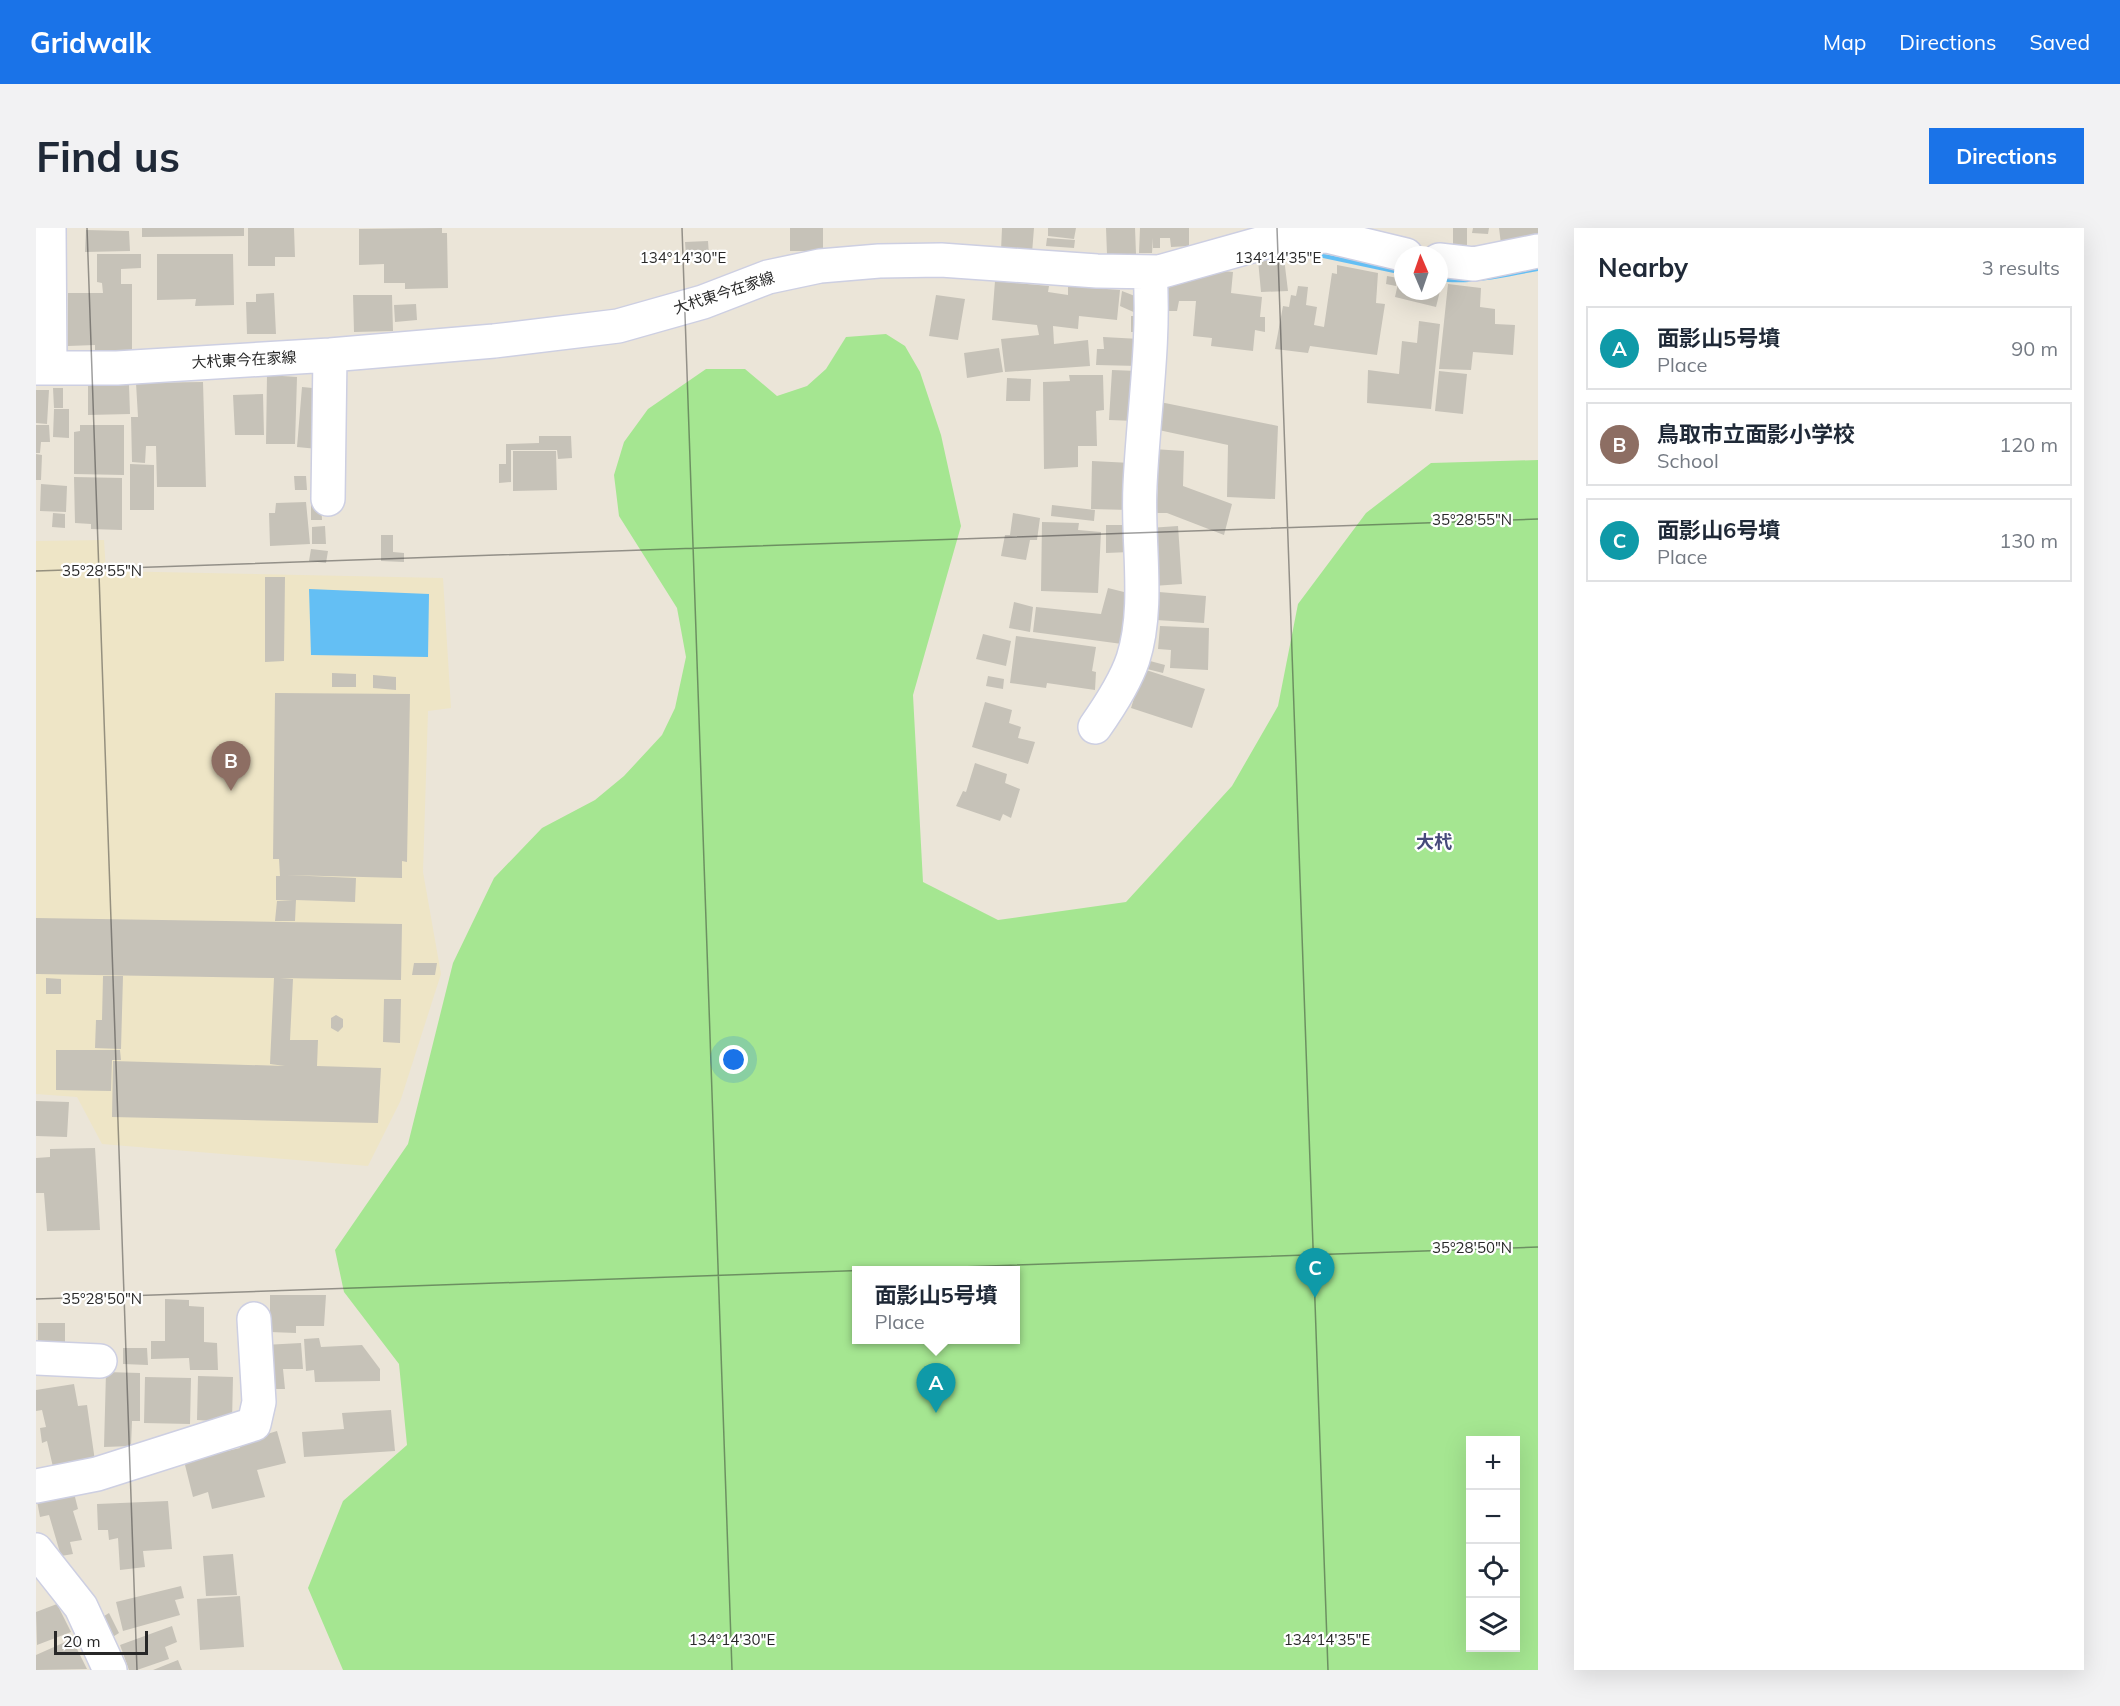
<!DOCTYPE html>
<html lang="en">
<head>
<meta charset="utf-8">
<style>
  :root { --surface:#fff; --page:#f2f2f3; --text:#1f2937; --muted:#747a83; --line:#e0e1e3; --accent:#1a73e8 }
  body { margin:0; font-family:Mulish,"Noto Sans JP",sans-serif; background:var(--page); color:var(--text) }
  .controls { position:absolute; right:18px; bottom:18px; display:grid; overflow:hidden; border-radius:0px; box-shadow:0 6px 24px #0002 }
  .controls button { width:54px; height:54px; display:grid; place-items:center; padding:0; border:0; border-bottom:2px solid var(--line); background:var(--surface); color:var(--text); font:30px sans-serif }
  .compass { position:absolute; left:1358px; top:18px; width:54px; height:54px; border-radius:50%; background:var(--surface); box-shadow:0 6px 24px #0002; rotate:358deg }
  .scale { position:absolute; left:18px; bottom:15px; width:94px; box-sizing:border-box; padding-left:6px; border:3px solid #282828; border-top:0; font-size:16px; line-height:21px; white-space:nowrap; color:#282828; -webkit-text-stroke:4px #fff; paint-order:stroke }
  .you { position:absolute; left:698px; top:832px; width:21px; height:21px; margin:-15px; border:4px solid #fff; border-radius:50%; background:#1a73e8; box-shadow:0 0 0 9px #1a73e833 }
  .badge { display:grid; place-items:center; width:39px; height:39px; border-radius:50%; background:var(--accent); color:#fff; font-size:20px; font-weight:700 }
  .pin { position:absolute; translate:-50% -50px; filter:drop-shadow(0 2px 3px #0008) }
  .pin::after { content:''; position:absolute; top:32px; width:21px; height:18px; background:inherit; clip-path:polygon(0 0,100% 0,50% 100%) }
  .popup { position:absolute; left:816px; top:1038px; width:168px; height:78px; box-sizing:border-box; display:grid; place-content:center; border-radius:0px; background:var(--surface); filter:drop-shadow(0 2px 4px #0005); font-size:20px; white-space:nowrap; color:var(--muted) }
  .popup b { font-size:22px; color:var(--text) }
  .popup::after { content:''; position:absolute; left:50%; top:100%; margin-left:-12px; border:12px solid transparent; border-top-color:var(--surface) }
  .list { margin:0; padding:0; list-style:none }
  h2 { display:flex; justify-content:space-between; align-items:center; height:78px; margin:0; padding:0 24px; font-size:26px }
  h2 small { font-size:20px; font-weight:400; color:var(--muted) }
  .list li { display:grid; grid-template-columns:39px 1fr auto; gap:18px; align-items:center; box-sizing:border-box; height:84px; margin:0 12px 12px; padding:0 12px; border:2px solid var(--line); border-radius:0px }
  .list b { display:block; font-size:22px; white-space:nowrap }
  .list p { margin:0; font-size:20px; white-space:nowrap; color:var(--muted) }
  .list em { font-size:20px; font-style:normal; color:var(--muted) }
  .icon { flex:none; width:33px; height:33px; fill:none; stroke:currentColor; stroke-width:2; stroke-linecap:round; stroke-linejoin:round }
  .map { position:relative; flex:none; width:1502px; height:1442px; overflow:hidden; border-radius:0px }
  header { display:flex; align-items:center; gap:36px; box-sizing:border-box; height:84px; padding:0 30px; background:var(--accent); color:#fff }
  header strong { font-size:28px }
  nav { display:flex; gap:33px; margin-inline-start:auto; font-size:21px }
  .intro { display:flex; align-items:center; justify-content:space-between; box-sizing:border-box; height:144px; padding:0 36px }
  h1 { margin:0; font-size:42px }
  .button { padding:15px 27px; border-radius:0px; background:var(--accent); color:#fff; font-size:21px; font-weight:700 }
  main { display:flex; gap:36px; padding:0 36px }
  aside { flex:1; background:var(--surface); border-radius:0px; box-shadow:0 6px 24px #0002 }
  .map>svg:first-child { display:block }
</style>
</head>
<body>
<header>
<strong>Gridwalk</strong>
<nav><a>Map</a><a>Directions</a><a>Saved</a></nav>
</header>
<div class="intro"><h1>Find us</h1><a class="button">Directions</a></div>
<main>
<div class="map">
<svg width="1502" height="1442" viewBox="0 0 1502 1442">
  <rect width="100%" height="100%" fill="#ebe5d8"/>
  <path fill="#eee5c6" d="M68,312L70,343L407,350L415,480L392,483L387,644L405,746L364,874L332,938L66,916L41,869L0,866V313Z"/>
  <path fill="#a5e691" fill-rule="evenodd" d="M850,106L869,118L884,144L905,207L925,298L877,467L887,654L962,692L1090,674L1196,558L1242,478L1262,376L1330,285L1395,235L1502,232V1442H307L272,1360L307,1273L371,1217L363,1136L308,1064L299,1022L372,916L417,735L458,650L506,600L559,572L588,548L626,507L639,480L650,429L641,380L583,288L578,247L588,214L612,181L670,141H709L741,168L771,158L790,141L810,109ZM820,1042H980V1112H820ZM1434,1212H1480V1420H1434Z"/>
  <path fill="#64bff4" d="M1251,22L1288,26L1367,42V47L1287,30L1250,28Z
    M1502,39V43C1472,48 1433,58 1403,53V48Z
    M273,361L393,366L392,429L275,427Z"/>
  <path fill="#c6c2b8" d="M106,0H208V8L106,9Z
    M212,0H258L259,29H239V38H212Z
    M406,0V5H411L412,60L369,61V55H348V36L323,37V1Z
    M754,0H787V23H754Z
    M966,0H998L996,25L965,23Z
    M1012,0H1040L1038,11L1012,8Z
    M1070,0H1099L1100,26H1071Z
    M1104,0H1153V18L1135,19L1134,10H1124V20H1117V10L1116,25H1103Z
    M1417,0H1431V18H1417Z
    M1437,0H1453L1452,6L1436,5Z
    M1463,0H1502V11L1465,16Z
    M50,2L93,3L94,23L49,24Z
    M1011,10L1039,12L1038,20L1010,18Z
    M672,13L673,27L650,28L649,14Z
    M61,26H105V40L85,41V56H96V127H59V117L32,118V65H67L66,55L61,54Z
    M121,26H197L198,77L159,78L160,71L121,72Z
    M1248,30L1252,63L1225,64L1222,32Z
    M1301,37L1342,45L1340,75L1349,76L1341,127L1274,118L1272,125L1239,121L1247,78L1253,79L1255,67L1260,68L1262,58L1272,59L1270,77L1281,79L1278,97L1288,99L1296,45L1301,46Z
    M1178,42L1197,44L1195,65L1226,69L1224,89H1229V104L1219,102L1217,123L1175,118L1176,110L1157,108L1160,73H1143L1141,83H1125L1127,61Z
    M1351,48L1362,50L1360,58L1350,56Z
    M1363,51L1367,52V63H1404L1400,79L1359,69Z
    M959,53L1013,58L1012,64L1032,67V58L1084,62L1081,92L1043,88L1042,101L1017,98L1018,116L1052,112L1054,138L969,144L965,111L1003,107L1001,97L956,92Z
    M1412,56L1445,60L1444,79L1459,81V96L1479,97L1477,127L1437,124L1435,142L1403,141Z
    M1086,63L1104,70L1102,86L1084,78Z
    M238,65L240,106H211L210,74H220V66Z
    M317,67H356L357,103L318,104Z
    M900,67L929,71L922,112L893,108Z
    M380,76L381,92L359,94L358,77Z
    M1095,88H1105V104H1095Z
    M1383,93L1404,96L1395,181L1331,175L1332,142L1363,146L1366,113L1381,115Z
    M1067,109L1104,111L1103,138L1060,137L1061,121H1068Z
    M963,120L967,144L931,150L928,125Z
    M1076,142L1101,143L1100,193L1073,192Z
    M1403,143L1431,146L1427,186L1399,183Z
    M231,147L261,149L259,216H230Z
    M1033,147H1067L1068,182L1060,183L1061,218H1042V239L1008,241L1007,154L1034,153Z
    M971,150L995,151L994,173H970Z
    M167,154L170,259H121L120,218H110L109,235L96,234L95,189H102L100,155Z
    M93,157L94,186L52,187V158Z
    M266,159L287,161L282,221L261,219Z
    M17,160H27V180H18Z
    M0,162H13L11,196L0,195Z
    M227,166L228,207H199L197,167Z
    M1124,174L1242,198L1239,271L1191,269L1192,217L1118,201Z
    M18,181H33V210L17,209Z
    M0,197H13L14,214H5L4,225H0Z
    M44,197H88V247L38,246V204L44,203Z
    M503,208H535L536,230L522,231L521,222H475V254L463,255V236H470V216L503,215Z
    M1117,221L1148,223L1147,258L1196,276L1188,307L1131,285H1120L1122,259H1112Z
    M477,223H520L521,262L477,263Z
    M0,226L6,227L5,252H0Z
    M1056,233L1095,235L1094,282L1055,281Z
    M94,236L118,237V282H94Z
    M258,248H270L271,262H259Z
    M38,249L86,250V302L55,301V296L39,295Z
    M5,256L31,258L30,284L4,283Z
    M270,274L274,316L234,318L233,285H239L240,275Z
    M275,274H285L286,292H275Z
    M1016,277L1059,282L1058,293L1015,288Z
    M17,285L29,286V300L16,299Z
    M977,285L1004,290L1001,312H994L990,332L965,328L969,307H974Z
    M1006,294L1043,295L1042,302L1065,304L1062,365L1005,363Z
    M1070,297H1093L1094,324L1070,325Z
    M289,298L290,316H276V299Z
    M1142,298L1146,356L1117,358L1113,300Z
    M345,307H357V324L368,325V334L345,333Z
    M275,321L292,323L290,335L273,333Z
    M229,349H249L248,433L229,434Z
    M1072,360L1096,366L1086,416L997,404L1000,379L1065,386Z
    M1123,364L1170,368L1168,395L1120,392Z
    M978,374L997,379L994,404L973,400Z
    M1124,398L1173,400L1172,442L1134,440L1135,422L1122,421Z
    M947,406L975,413L970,438L940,431Z
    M980,408L1060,419L1056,443L1060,444L1059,462L1011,455L1010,460L974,455Z
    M1114,433L1129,437L1127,445L1111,441Z
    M1107,441L1169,461L1156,500L1095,480Z
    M296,445L320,446V459H296Z
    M337,447L360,449V462L337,460Z
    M952,448L968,451L967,461L950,458Z
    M239,465L374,466L371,634L366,633V650L250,647L320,650L319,674L260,672L259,693H239L241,673L257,672H240V648H244L243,631H237Z
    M949,474L976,482L973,495L985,499L982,510L999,514L992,536L936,519Z
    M939,535L971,546L969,555L984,561L975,590L967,586L964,593L920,578L927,563L930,564Z
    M0,690L366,696L365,752L244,750L257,751L254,812H282L281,838L345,840L342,895L76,889L77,833L249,838L234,836L238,750L0,746Z
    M378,735H401L399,747H376Z
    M67,748H87L85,821L59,820L60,792H66Z
    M10,750L25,751V766H10Z
    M348,771H365L364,815L347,814Z
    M300,787L307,791V799L302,804L295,800V790Z
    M20,822H84L85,832H76L75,863L20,862Z
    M0,873L33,874L31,909L0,908Z
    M59,920L64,1002L11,1003L8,965H0V930L14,929V921Z
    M234,1067H290L288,1098H260V1105L234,1104Z
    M129,1071L153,1072V1078L168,1079V1114L181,1115L182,1142H154L153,1130L115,1131V1113H129Z
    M2,1095H29V1125L2,1120Z
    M283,1110L285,1119L326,1117L344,1141V1153L279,1154L278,1142L270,1143L268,1111Z
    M265,1115L267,1141H247L249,1161H236L228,1117Z
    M87,1120H111L112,1137L87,1136Z
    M70,1144L104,1145V1193H96L95,1218L68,1219Z
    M162,1148L197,1149L196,1194L161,1192Z
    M109,1149L155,1150L154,1196L108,1195Z
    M38,1156L42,1178L51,1177L59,1233L17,1239L11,1213L6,1215L4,1200L10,1199L6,1182L0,1183V1162Z
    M355,1182L359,1223L268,1229L266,1204L308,1201L306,1185Z
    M241,1203L250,1235L221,1242L229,1269L176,1281L172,1264L157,1269L148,1233L204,1220L202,1215Z
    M37,1261L42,1281L37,1283L46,1312L34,1314L37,1326L25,1328L13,1287L4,1289L1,1273Z
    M132,1273L136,1321L107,1323L109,1339L84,1342L82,1310L73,1312L72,1302H62L61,1276Z
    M197,1326L201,1367L170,1368L167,1328Z
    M145,1358L148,1370L139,1372L144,1387L87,1403L80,1374Z
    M204,1368L208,1419L164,1422L161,1371Z
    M21,1376L35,1404L1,1417L0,1384Z
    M73,1385L83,1405L75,1410L65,1390Z
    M136,1398L141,1414L129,1419L133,1431L101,1442H93L84,1417Z
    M36,1411L51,1441L0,1442V1427Z
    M142,1432L146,1442H117Z"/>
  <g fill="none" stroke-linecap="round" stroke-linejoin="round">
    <g stroke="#cdcfe2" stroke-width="36">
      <path id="minor" d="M13,0L14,140
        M1403,32L1438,36L1502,23
        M0,140H81L294,127L458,113L582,98L667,74L732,49L784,38L843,33L905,32L1061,43L1123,44L1248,9L1291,8L1370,27
        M292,271L294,127
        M1059,499C1073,479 1089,455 1097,431C1114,378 1101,314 1104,258C1107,188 1119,114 1114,44
        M0,1130L64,1133
        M0,1258L61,1246L218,1196L223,1174L218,1091
        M0,1322L45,1379L74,1442"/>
    </g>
    <use href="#minor" stroke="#fff" stroke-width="33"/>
  </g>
  <path fill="none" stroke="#282828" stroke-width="1.5" stroke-opacity="0.45" d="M51,0L101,1442M646,0L696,1442M1241,0L1292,1442M0,343L1502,291M0,1071L1502,1019"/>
  <g text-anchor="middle" stroke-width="4.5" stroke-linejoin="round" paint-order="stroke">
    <g font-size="15" fill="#282828" stroke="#fff">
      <text transform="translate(688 65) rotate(-18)" y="5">大杙東今在家線</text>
      <text transform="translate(208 132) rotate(-3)" y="5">大杙東今在家線</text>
    </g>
    <g font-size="18" font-weight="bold" fill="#464a7a" stroke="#fff">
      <text x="1398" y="620">大杙</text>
    </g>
  </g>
  <g font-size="15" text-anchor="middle" fill="#282828" stroke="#fff" stroke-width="4.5" stroke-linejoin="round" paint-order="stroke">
    <text x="647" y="35">134°14'30"E</text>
    <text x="1242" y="35">134°14'35"E</text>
    <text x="1436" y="297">35°28'55"N</text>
    <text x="66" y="348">35°28'55"N</text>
    <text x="1436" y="1025">35°28'50"N</text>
    <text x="66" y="1076">35°28'50"N</text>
    <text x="696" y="1417">134°14'30"E</text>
    <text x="1291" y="1417">134°14'35"E</text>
  </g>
</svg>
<div class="controls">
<button>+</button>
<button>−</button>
<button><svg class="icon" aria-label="locate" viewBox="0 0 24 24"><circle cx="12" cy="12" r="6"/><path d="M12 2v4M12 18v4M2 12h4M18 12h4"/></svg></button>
<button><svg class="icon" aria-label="layers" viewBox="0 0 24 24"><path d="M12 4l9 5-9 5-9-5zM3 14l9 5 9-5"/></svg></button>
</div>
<svg class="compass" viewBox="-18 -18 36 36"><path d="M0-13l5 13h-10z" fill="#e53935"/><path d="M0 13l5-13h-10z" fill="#747a83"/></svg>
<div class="scale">20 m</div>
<div class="you"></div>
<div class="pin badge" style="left:900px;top:1185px;background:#0f9aa8">A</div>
<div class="popup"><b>面影山5号墳</b>Place</div>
<div class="pin badge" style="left:195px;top:563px;background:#8d6e63">B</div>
<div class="pin badge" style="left:1279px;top:1070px;background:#0f9aa8">C</div>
</div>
<aside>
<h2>Nearby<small>3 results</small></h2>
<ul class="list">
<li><span class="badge" style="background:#0f9aa8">A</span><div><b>面影山5号墳</b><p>Place</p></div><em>90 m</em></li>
<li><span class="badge" style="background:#8d6e63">B</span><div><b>鳥取市立面影小学校</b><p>School</p></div><em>120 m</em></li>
<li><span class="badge" style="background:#0f9aa8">C</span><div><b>面影山6号墳</b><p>Place</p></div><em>130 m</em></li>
</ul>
</aside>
</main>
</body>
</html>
